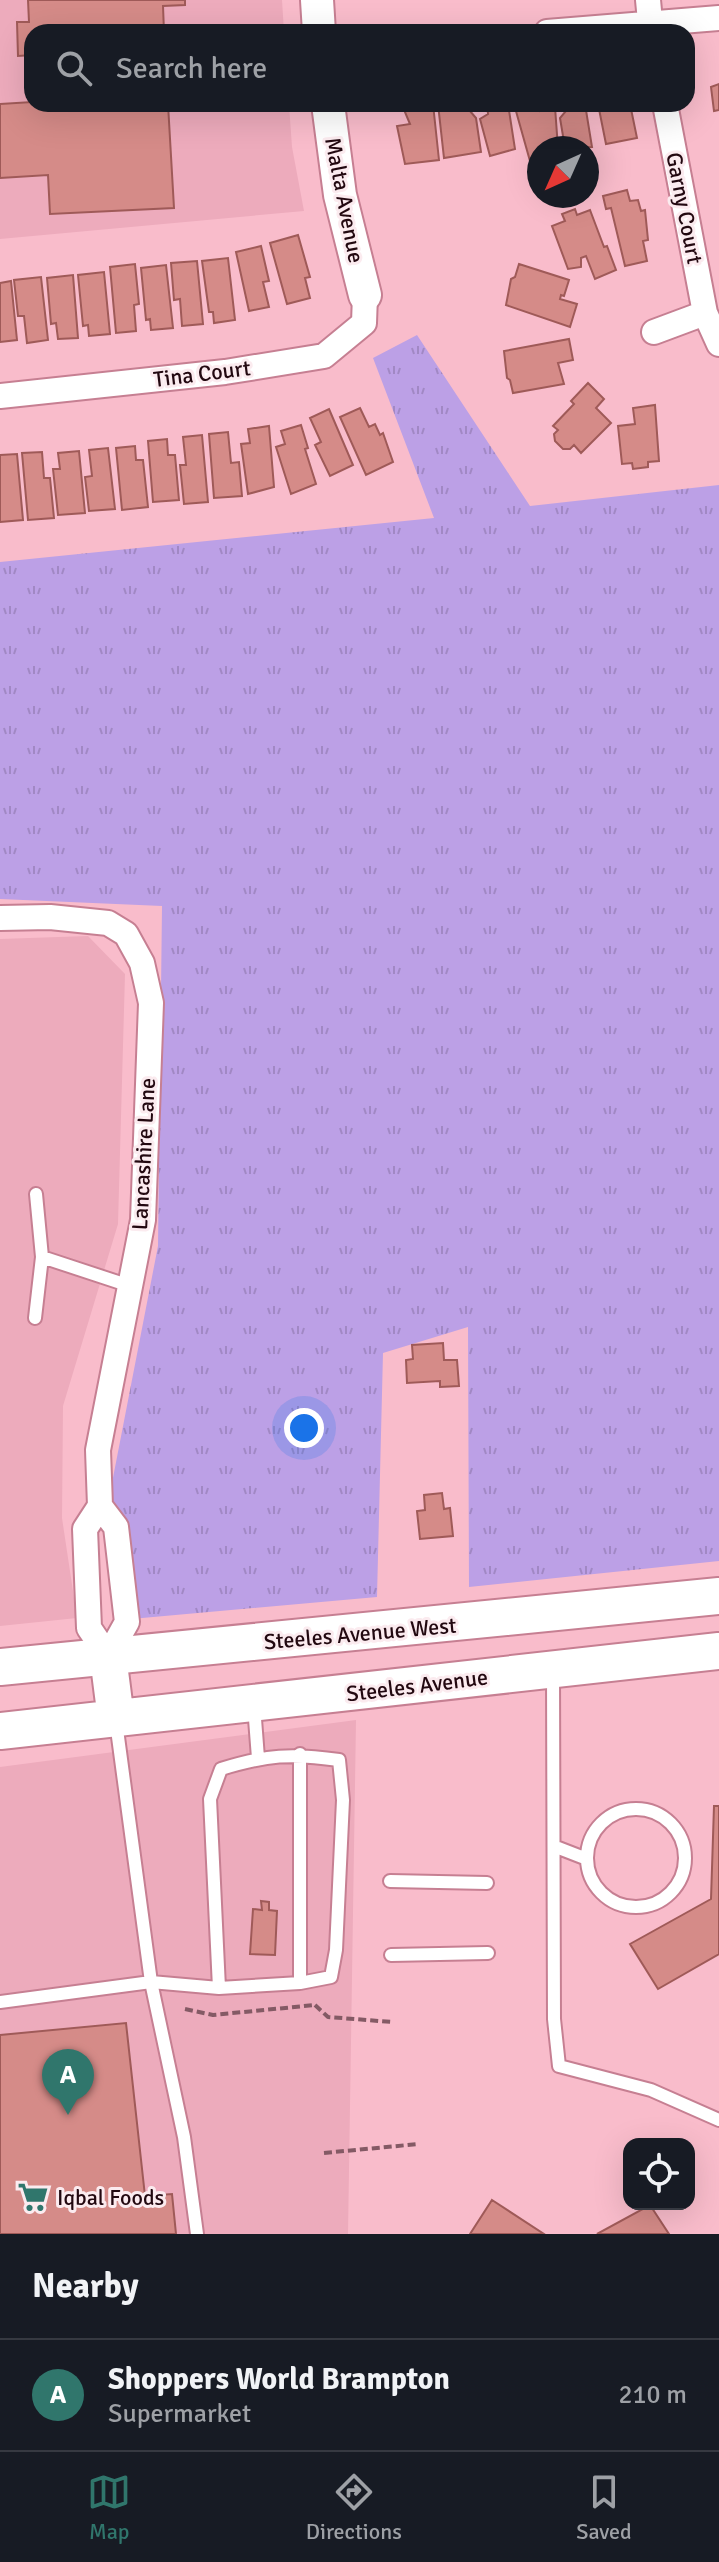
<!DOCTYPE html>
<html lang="en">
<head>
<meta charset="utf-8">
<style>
  :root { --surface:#171b24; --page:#242831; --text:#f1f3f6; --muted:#9ea1a6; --line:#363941; --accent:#30766c }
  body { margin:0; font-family:Signika,sans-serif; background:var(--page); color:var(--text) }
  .controls { position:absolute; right:24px; bottom:24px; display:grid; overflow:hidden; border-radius:16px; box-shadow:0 8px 32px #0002 }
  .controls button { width:72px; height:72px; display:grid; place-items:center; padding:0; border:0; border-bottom:2px solid var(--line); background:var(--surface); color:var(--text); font:40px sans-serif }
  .compass { position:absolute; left:527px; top:136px; width:72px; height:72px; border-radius:50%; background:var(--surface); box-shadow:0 8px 32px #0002; rotate:225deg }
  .you { position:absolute; left:304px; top:1428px; width:28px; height:28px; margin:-20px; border:6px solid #fff; border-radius:50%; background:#1a73e8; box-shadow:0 0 0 12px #1a73e833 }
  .badge { display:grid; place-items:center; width:52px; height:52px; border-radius:50%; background:var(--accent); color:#fff; font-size:26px; font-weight:700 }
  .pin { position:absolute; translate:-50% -66px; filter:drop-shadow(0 2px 4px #0008) }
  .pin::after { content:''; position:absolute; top:42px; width:28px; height:24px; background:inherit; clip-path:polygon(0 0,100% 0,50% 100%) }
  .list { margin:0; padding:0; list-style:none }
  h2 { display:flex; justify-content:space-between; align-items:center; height:104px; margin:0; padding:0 32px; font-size:34px }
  h2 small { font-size:26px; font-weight:400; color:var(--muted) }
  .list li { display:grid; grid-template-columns:52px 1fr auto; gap:24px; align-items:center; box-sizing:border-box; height:112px; padding:0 32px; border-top:2px solid var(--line) }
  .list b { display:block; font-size:30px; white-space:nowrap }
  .list p { margin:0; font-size:26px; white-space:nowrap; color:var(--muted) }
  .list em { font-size:26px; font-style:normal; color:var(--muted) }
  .icon { flex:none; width:44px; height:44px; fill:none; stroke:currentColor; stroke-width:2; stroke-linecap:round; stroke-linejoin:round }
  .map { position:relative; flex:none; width:719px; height:2234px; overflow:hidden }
  .search { position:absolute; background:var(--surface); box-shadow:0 8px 32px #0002; left:24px; right:24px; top:24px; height:88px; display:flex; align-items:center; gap:20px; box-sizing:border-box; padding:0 28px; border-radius:24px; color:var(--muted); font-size:30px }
  .sheet { height:216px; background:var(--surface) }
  nav { display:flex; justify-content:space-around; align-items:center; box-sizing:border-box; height:112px; border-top:2px solid var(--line); background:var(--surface); font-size:22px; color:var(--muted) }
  nav a { display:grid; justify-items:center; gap:4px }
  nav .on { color:var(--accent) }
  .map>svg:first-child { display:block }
</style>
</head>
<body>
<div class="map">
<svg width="719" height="2234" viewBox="0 0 719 2234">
  <defs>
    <pattern id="grass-tufts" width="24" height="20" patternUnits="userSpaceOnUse" patternTransform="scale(2)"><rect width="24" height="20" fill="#bca0e6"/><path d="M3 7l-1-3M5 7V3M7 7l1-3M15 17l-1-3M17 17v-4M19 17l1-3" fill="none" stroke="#a188c4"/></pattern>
  </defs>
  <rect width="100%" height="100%" fill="#f9bccb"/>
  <path fill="#edabbc" d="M0,0H282L284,32H32V104H289L292,147L304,211L0,239Z
    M88,936L125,974L118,1224L63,1406L62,1518L77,1618L0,1626V939Z
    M356,1720L348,2234H0V1767Z"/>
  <path fill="url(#grass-tufts)" d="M417,335L530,506L719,485V1561L469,1587L468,1327L383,1353L377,1597L120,1620L111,1488L158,1246L162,906L0,899V562L434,518L373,358Z"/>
  <path fill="#d58b88" stroke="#9f5a58" stroke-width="2" d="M28,0H185V5L163,6L164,32H32V55L18,56L17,22H29Z
    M719,84V110L714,111L711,87Z
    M32,102V104H168L174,208L50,214L48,175L0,178V104Z
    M433,104L439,160L405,164L397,126L410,124L402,105Z
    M438,104H464L476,118L481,152L444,158Z
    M487,104H508L515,149L490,156L480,119L488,114Z
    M514,104H538L540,111L555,107L558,148H539V159L530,161Z
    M565,104H585L592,147L565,148L560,118L566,111Z
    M598,104H630L637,138L606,144Z
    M627,190L630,201L638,200L641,211L645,210L648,240L643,241L647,261L625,266L611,208L606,209L603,196Z
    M575,209L577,215L590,210L604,247L607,246L616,270L595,279L586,256L581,258V267L568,269L552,226L565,221L562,214Z
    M298,235L310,277L305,278L310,298L287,304L270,243Z
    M261,246L269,281L263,282L269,307L249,311L236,252Z
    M228,258L235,320L214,323L213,312H209L202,261Z
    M197,261L203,324L182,326L180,299L174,300L171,263Z
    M135,264L139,304L134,305L136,331L116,333L110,267Z
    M519,264L569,280L564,296L561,295L560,299L577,304L570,327L506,305L511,279L515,277Z
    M166,265L173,328L151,330L150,319L146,320L141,268Z
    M104,272L110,334L89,336L88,325L83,326L78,275Z
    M73,275L78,338L58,339L56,323L51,324L47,278Z
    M41,277L48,340L27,343L24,316H18L14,280Z
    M11,281L17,340L0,342V283Z
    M569,339L573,360L558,363L564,384L513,393L510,380L507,378L504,351Z
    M588,383L604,399L596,408L611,423L581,453L574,445L570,449H563L555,441L554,434L558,430L553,426L574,404L571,401Z
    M655,405L659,461L648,462V467L633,469L632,463L622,464L618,426L635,424L633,408Z
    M360,408L369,427L375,424L380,435L383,433L393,462L366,475L340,417Z
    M329,409L353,465L330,476L315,445L321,442L310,418Z
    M301,425L308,448L305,449L316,484L291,494L276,447L285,444L281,431Z
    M269,426L274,487L248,494L241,444L250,443L248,429Z
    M228,432L231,463L239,462L242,496L214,498L209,434Z
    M202,435L208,502L184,504L180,465H186L183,437Z
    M167,439L168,455H175L179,500L153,502L148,441Z
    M135,446L136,460H143L148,507L122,510L116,448Z
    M108,448L115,509L89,511L85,477L92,476L89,450Z
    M79,451L85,513L58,515L53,469H60L58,453Z
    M42,452L44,478H50L54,518L28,520L22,453Z
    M17,454L23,520L0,522V455Z
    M443,1343L444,1360H457L459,1386L440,1387V1381L407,1383L406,1360L413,1359L412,1345Z
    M442,1493L444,1509L450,1508L453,1536L420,1539L417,1511L425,1510L424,1495Z
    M714,1806H719V1954L658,1989L630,1944L711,1899Z
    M261,1901L269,1902V1910L277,1911L275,1955L250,1954L253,1909L262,1910Z
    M126,2023L145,2196L172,2194L176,2234H0V2035Z
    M492,2200L544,2234H470Z
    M650,2205L669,2234H597Z"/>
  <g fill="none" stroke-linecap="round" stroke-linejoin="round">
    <g stroke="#c67f92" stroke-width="16">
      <path id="service" d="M42,1257L130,1286
        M35,1318L42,1257L36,1194
        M553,1672L554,2019L559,2066L651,2090L719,2120
        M254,1706L258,1758
        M116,1722L151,1982L184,2137L197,2234
        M587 1858a49 49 0 1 1 98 0a49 49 0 1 1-98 0Z
        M556,1847L587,1859
        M390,1881L487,1883
        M391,1955L488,1953
        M300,1983V1754
        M0,2002L151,1982L219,1988L300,1983L331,1977L336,1950L343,1800L339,1760C292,1753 266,1755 221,1769L210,1799L219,1988"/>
    </g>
    <g stroke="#c67f92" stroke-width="28">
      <path id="minor" d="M648,0L651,32
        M547,32L719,18
        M665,104L705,313L719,344
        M654,332L705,313
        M0,396L225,372L324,356L364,323L365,295
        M0,918L50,917L108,923L126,934L142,963L151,1003L143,1220L98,1450L100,1506L85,1529L89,1628L108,1656L127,1622L116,1527L100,1506"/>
    </g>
    <g stroke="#c67f92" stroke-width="36">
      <path id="tertiary" d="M317,0L319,32
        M328,104L340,195L365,295"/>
    </g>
    <g stroke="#c67f92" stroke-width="40">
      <path id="secondary" d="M108,1656L116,1719
        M0,1667L719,1596
        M0,1731L719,1651"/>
    </g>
    <path stroke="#845a65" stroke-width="4" stroke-dasharray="8 4" stroke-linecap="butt" d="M315,2005L328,2017L392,2022
      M185,2009L213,2015L315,2005
      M324,2153L418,2144"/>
    <use href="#service" stroke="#fff" stroke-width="12"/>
    <use href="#minor" stroke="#fff" stroke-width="24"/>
    <use href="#tertiary" stroke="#fff" stroke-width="32"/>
    <use href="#secondary" stroke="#fff" stroke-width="36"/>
  </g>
  <defs>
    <g id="supermarket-bare" transform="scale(2.4)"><path d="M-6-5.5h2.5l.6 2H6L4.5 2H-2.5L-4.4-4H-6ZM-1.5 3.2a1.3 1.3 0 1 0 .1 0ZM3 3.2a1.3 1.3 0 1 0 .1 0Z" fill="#30766c" stroke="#fbebef" stroke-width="2.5" paint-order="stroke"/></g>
  </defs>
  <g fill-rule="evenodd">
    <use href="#supermarket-bare" x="33" y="2197"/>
  </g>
  <g text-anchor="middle" stroke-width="6" stroke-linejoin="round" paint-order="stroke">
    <g font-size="22" fill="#220810" stroke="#fbebef">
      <text transform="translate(345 200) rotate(79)" y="8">Malta Avenue</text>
      <text transform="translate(685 208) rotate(79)" y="8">Garny Court</text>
      <text transform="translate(202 373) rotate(-7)" y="8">Tina Court</text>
      <text transform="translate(143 1154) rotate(-87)" y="8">Lancashire Lane</text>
      <text transform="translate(360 1633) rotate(-5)" y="8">Steeles Avenue West</text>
      <text transform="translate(417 1685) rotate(-7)" y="8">Steeles Avenue</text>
    </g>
    <g font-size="22" fill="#220810" stroke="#fbebef" text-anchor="start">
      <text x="57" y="2205">Iqbal Foods</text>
    </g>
  </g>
</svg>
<div class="controls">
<button><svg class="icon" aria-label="locate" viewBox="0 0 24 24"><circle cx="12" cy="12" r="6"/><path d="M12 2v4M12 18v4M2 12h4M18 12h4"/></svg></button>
</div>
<svg class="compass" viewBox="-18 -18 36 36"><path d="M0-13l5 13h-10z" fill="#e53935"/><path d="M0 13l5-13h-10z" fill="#9ea1a6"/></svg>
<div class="you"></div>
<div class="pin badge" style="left:68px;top:2115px">A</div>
<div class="search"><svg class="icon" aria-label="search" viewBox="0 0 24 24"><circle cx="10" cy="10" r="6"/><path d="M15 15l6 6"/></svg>Search here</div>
</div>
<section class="sheet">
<h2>Nearby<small></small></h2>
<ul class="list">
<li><span class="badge">A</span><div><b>Shoppers World Brampton</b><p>Supermarket</p></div><em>210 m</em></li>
</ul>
</section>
<nav>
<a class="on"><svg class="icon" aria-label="map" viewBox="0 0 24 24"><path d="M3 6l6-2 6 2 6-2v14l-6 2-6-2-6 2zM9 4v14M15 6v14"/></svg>Map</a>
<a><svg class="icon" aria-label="directions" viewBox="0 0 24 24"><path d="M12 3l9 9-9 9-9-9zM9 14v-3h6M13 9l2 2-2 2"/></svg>Directions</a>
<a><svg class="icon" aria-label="saved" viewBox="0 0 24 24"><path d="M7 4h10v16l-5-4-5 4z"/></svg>Saved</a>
</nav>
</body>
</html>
